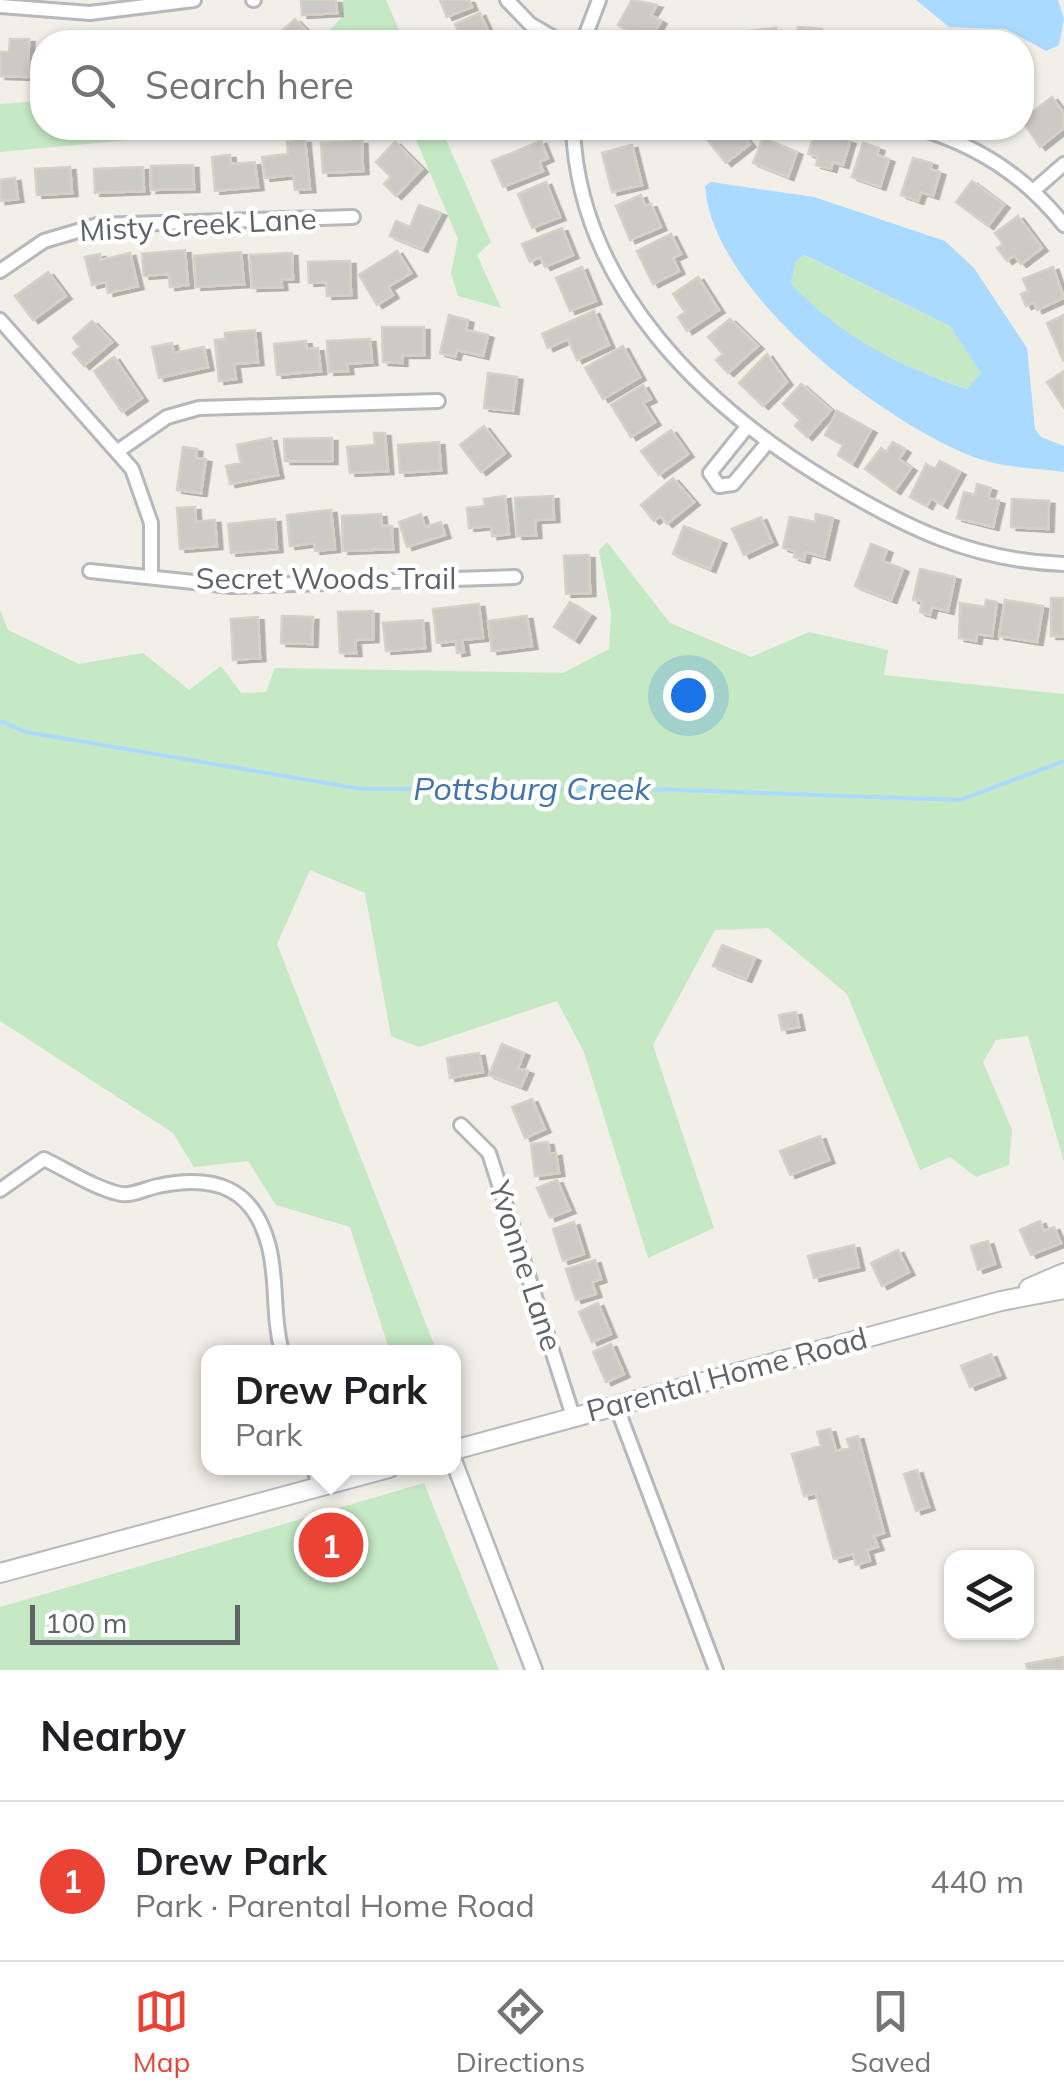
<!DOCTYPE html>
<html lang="en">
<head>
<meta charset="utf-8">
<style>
  :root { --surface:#fff; --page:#f2f2f2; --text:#202124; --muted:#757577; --line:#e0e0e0; --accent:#ea4335 }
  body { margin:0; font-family:Mulish,sans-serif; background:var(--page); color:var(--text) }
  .controls { position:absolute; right:30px; bottom:30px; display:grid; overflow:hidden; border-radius:20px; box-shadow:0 2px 8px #0004 }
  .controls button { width:90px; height:90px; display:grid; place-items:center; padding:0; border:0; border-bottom:2px solid var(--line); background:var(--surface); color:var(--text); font:50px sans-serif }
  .scale { position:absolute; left:30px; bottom:25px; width:210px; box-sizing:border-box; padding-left:10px; border:5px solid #5f6368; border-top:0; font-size:28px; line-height:35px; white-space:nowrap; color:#5f6368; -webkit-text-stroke:8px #fff; paint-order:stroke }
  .you { position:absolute; left:688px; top:695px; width:35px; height:35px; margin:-25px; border:8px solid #fff; border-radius:50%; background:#1a73e8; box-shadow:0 0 0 15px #1a73e833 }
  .badge { display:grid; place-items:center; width:65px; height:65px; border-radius:50%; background:var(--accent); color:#fff; font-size:32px; font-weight:700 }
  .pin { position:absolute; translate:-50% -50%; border:5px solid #fff; box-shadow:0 2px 10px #0006 }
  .popup { position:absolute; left:201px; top:1345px; width:260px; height:130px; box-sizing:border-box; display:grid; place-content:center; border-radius:20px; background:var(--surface); filter:drop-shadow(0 2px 8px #0005); font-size:32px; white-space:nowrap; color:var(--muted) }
  .popup b { font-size:38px; color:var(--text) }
  .popup::after { content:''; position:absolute; left:50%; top:100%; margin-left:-20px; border:20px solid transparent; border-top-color:var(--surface) }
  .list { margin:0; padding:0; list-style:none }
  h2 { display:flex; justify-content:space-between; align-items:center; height:130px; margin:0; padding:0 40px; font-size:42px }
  h2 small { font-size:32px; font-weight:400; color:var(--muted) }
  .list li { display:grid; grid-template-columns:65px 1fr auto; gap:30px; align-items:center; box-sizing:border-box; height:160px; padding:0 40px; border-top:2px solid var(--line) }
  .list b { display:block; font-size:38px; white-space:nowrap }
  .list p { margin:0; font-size:32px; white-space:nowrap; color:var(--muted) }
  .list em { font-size:32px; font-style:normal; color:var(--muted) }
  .icon { flex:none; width:55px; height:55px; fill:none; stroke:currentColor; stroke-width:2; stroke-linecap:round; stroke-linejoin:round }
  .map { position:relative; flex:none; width:1064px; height:1670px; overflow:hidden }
  .search { position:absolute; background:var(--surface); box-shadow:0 2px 8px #0004; left:30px; right:30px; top:30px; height:110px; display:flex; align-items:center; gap:25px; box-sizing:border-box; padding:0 35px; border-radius:40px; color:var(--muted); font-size:38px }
  .sheet { height:290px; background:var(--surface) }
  nav { display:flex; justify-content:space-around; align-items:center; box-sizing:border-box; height:140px; border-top:2px solid var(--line); background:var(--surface); font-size:28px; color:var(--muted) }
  nav a { display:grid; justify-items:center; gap:5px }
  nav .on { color:var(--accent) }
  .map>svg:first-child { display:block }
</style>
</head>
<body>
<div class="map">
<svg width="1064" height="1670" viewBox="0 0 1064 1670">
  <defs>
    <filter id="shadow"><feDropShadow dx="5.5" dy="3" stdDeviation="0" flood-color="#0004"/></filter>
  </defs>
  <rect width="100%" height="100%" fill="#f1efe8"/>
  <path fill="#c5e8c5" d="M343,0H386L404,42H330L329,31L342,17Z
    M42,101V128H258L0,152V104Z
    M411,128H441L491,242L477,255L501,308L458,296L451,273L458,239Z
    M803,255L950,326L982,373L968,389C893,364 846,340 791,284L796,261Z
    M607,542L670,623L751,657L809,632L888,650L884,675L1064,694V1162L1028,1036L996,1040L983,1062L1012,1130L1009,1165L976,1177L950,1157L920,1170L847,994L768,928L715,930L653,1045L714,1228L648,1258L584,1052L557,1001L419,1047L391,1036L365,893L310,870L277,944L437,1352H390L350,1227L276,1205L248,1161L194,1167L173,1133L0,1021V610L8,630L79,664L143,653L189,690L221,666L241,693L266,692L275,668L563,673L609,649L611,613L599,551Z
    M424,1483L499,1670H0V1607Z"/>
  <path fill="#aadaff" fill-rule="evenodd" d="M916,0H1058L1064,19L1059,45L1046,51L1006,29L949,27Z
    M711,182L814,197L945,241L974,268L1027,348L1035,429L1041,437L1064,446V472C1035,468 1002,468 974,457C881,421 712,292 705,186ZM804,255L950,326L981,373L967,389C896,365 844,338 791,284L796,261Z"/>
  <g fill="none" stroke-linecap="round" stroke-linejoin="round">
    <path stroke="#aadaff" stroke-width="4" d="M0,721L26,732L361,789H651L960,800L1064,761"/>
  </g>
  <path fill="#cccac5" stroke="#d6d1c6" stroke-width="2.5" filter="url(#shadow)" d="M301,0H336L337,13L302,15Z
    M440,0H469L472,7L447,17Z
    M632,0L657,5L651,15L661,21L654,34L647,30L642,39L618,25Z
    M480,13L493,42H463L455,24Z
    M295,19L317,42H288L292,39L283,30Z
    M798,27L822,29L821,37L831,38L830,42H797Z
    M776,28L778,42H742L741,32Z
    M10,39H29L28,77L0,76V52H9Z
    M1052,97L1064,113V128L1040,147L1022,120Z
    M704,128H736L750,144L726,163L700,131Z
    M816,130L850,141L843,165L833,162L831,169L816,165L818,157L808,154Z
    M763,138L797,152L788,177L753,163Z
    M305,140L310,189L295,190L293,175L265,178L262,157L288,154L287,142Z
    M362,141L363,171L323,173L321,143Z
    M541,141L548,158L539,162L543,171L503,187L492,161Z
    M395,142L422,169L396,196L384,184L391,177L376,162Z
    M863,143L879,148L877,155L889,159L880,187L852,177Z
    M632,145L642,185L612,192L602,153Z
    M230,155L231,164L255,162L258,187L215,191L212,157Z
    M913,158L932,163L930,169L940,172L933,196L921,192L918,201L901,195Z
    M193,165L194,189L151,190V166Z
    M70,167L72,193L37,195L35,169Z
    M143,167L144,191L95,193L94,169Z
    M15,178L18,199L0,201V180Z
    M972,181L1004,205L988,226L956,202Z
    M546,182L560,217L532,228L518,194Z
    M641,195L645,206L651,204L661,227L630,240L616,206Z
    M419,205L441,213L422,249L390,236L396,221L410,227Z
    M1018,216L1042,248L1021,264L1014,255L1007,261L997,248L1003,244L995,233Z
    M562,228L573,255L545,267L540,257L530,262L522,244Z
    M671,234L681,254L673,258L679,271L653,284L637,251Z
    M185,250L188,285L170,287L169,274L144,276L142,254Z
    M397,251L411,273L388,287L393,295L377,305L359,275Z
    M241,252L244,284L196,287L194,256Z
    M130,253L138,286L108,293L106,282L92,285L85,257L100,254L101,260Z
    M292,253L293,279H281L282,287L252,288L250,255Z
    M350,261L351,295L327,296L326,282L309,283L308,262Z
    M582,267L596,301L570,311L556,278Z
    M1053,267L1064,298L1037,310L1034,302L1026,306L1021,294L1028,291L1023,279Z
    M48,272L66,296L33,320L15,296Z
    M698,277L719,310L687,331L678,317L685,312L673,294Z
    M594,311L609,345L577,360L568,339L548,348L542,334Z
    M449,315L468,320L466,330L488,335L483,356L457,350L455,357L440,353Z
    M1064,315V359L1063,360L1047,323Z
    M730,319L758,346L728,373L716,360L723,354L708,337Z
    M92,321L112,342L84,366L73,353L80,347L73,338Z
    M382,327H424V355H402V363L383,362Z
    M255,330L258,362L234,364L236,379L219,381L215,340L225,339V333Z
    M370,339L372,362L347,364L348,371L329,372L327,341Z
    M306,341L307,349L318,348L321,371L277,375L274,344Z
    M172,343L174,353L204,347L208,367L159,378L152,347Z
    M623,346L640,377L603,399L585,368Z
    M767,354L787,382L763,406L739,383Z
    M114,357L142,398L122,412L94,371Z
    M1064,371V408L1047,382Z
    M488,373L517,377L513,411L484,408Z
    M801,384L831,410L807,437L795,426L800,420L783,404Z
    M643,385L651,399L643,403L655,422L631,437L611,405Z
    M837,411L871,430L852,464L838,455L843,445L825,435Z
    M484,426L505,453L481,472L460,445Z
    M671,430L688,454L659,475L641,451Z
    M374,433H385L388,471L350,473L347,447L375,445Z
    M271,438L278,475L230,484L226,466L241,463L237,445Z
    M332,438V461H285L284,439Z
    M439,442L441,470L400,473L398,445Z
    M893,442L905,450L899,459L911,468L895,491L865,469L881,448L886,452Z
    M183,447L197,449L196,458L206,459L201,493L177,490Z
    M940,461L960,472L942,505L931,498L927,506L910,497L926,464L935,469Z
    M673,478L694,502L667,524L660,516L654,521L641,505Z
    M977,484L991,488L988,498L999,501L993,527L957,518L964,492L975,495Z
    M505,496L509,534L492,536L491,526L469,528L467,508L485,506L484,499Z
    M553,496L554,519L535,520L536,535L517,536L515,498Z
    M1012,499L1049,501L1048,529L1011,527Z
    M195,507L196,522L215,520L217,546L180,549L177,508Z
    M331,510L335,549L315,551L314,543L290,546L287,515Z
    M381,514L382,526H392L393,549L343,551L342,516Z
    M421,514L425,527L441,522L445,535L407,547L399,522Z
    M816,514L833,518L824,557L806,552L804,560L794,557L795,551L783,548L790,517L815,522Z
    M761,517L772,542L744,555L732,529Z
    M275,519L277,549L231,553L228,524Z
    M684,526L721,541L710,569L673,554Z
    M871,544L887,550L883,561L903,569L891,600L855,586Z
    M589,555L590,593L566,594L564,556Z
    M920,569L955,577L948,611L932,607L930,615L920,612L922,601L913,600Z
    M1051,598H1064V636H1051Z
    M986,600L997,602L992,636L977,634L976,641L959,638L960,603L985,607Z
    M1005,600L1043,606L1037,642L999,636Z
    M570,602L590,615L574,640L554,627Z
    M479,604L483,638L462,640L464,652L457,653L456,641L437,643L433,609Z
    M373,611V639L355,640L356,653H340L338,612Z
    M282,616L313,617L312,644L281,643Z
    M527,616L532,646L492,651L488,621Z
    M258,617L260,658L233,660L231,619Z
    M423,620L425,648L386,651L383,623Z
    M722,945L755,958L746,979L713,966Z
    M796,1012L799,1027L782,1030L779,1015Z
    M502,1044L524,1053L518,1068L528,1071L521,1087L489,1075Z
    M479,1053L483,1072L450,1078L447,1058Z
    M532,1099L545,1129L525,1138L512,1107Z
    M820,1136L829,1160L790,1175L780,1151Z
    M548,1142L550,1154L556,1153L559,1173L535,1176L531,1144Z
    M557,1180L570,1210L550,1218L537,1188Z
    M1040,1221L1044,1231L1054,1227L1061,1243L1031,1255L1020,1230Z
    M574,1222L584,1254L563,1261L553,1229Z
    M988,1241L995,1264L978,1270L971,1246Z
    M854,1245L859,1267L814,1278L808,1256Z
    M898,1250L909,1272L882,1286L871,1263Z
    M595,1260L601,1279L592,1282L596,1294L576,1300L566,1269Z
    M598,1303L611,1334L592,1342L579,1312Z
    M611,1344L624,1374L606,1382L593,1352Z
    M991,1354L1000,1375L970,1387L961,1366Z
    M830,1429L836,1451L850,1448L847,1439L858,1436L884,1533L874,1536L878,1547L867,1550L870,1561L856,1565L853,1554L834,1559L816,1493L804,1496L792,1454L821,1446L817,1432Z
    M917,1470L929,1507L916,1511L904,1474Z
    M1064,1657V1670H1028L1026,1664Z"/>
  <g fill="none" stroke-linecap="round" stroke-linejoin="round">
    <g stroke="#b5b8bc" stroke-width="18">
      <path id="minor" d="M253,0H254
        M507,0L530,24L561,42
        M0,6L90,13L194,0
        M583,42L599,0
        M573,128C579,286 703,406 830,482C906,528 974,561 1064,564
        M918,128C977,145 1026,177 1064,225
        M1033,191L1064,164
        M0,271L44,241L98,225L353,217
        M0,320L132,469L151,523V576
        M747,427L710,473L719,486L733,484L768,442
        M118,451L167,417L199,408L438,401
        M90,571L231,586L515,577
        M461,1125L489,1153L573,1416
        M0,1190L44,1159C67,1170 96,1189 121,1194C132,1196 147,1188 158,1186C214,1174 254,1187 269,1247C278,1283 272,1316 282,1352
        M616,1405L716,1670
        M314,1468L319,1487"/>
    </g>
    <g stroke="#b5b8bc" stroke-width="20">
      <path id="tertiary" d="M454,1462L534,1670"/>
    </g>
    <g stroke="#b6babf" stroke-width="22">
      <path id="secondary" d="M1029,1288L1064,1273
        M454,1450L1001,1301L1064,1289
        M0,1573L389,1468"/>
    </g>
    <use href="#minor" stroke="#fff" stroke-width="12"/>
    <use href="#tertiary" stroke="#fff" stroke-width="15"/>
    <use href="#secondary" stroke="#fff" stroke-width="18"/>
  </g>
  <g text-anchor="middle" stroke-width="9" stroke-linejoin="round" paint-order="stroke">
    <g font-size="30" fill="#5f6368" stroke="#fff">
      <text transform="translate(198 225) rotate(-3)" y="10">Misty Creek Lane</text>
      <text x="326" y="589">Secret Woods Trail</text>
      <text transform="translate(525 1266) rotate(72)" y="10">Yvonne Lane</text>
      <text transform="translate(727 1375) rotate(-15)" y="10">Parental Home Road</text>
    </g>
    <g font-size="32" font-style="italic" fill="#4174aa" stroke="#fff">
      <text x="532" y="800">Pottsburg Creek</text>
    </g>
  </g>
</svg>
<div class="controls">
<button><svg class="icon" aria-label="layers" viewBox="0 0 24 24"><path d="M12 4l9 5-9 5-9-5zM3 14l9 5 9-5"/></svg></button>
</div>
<div class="scale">100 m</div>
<div class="you"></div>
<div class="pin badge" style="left:331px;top:1545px">1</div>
<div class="popup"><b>Drew Park</b>Park</div>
<div class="search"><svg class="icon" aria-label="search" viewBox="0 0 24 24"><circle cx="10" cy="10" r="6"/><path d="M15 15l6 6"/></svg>Search here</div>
</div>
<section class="sheet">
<h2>Nearby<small></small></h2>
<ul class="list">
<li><span class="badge">1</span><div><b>Drew Park</b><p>Park · Parental Home Road</p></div><em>440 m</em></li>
</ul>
</section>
<nav>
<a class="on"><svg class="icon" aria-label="map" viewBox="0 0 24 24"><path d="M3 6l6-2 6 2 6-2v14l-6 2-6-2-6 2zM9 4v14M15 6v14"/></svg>Map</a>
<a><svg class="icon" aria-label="directions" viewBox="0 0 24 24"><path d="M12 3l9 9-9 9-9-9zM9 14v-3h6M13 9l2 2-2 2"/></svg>Directions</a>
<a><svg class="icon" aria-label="saved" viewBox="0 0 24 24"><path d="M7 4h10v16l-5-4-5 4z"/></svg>Saved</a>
</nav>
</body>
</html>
